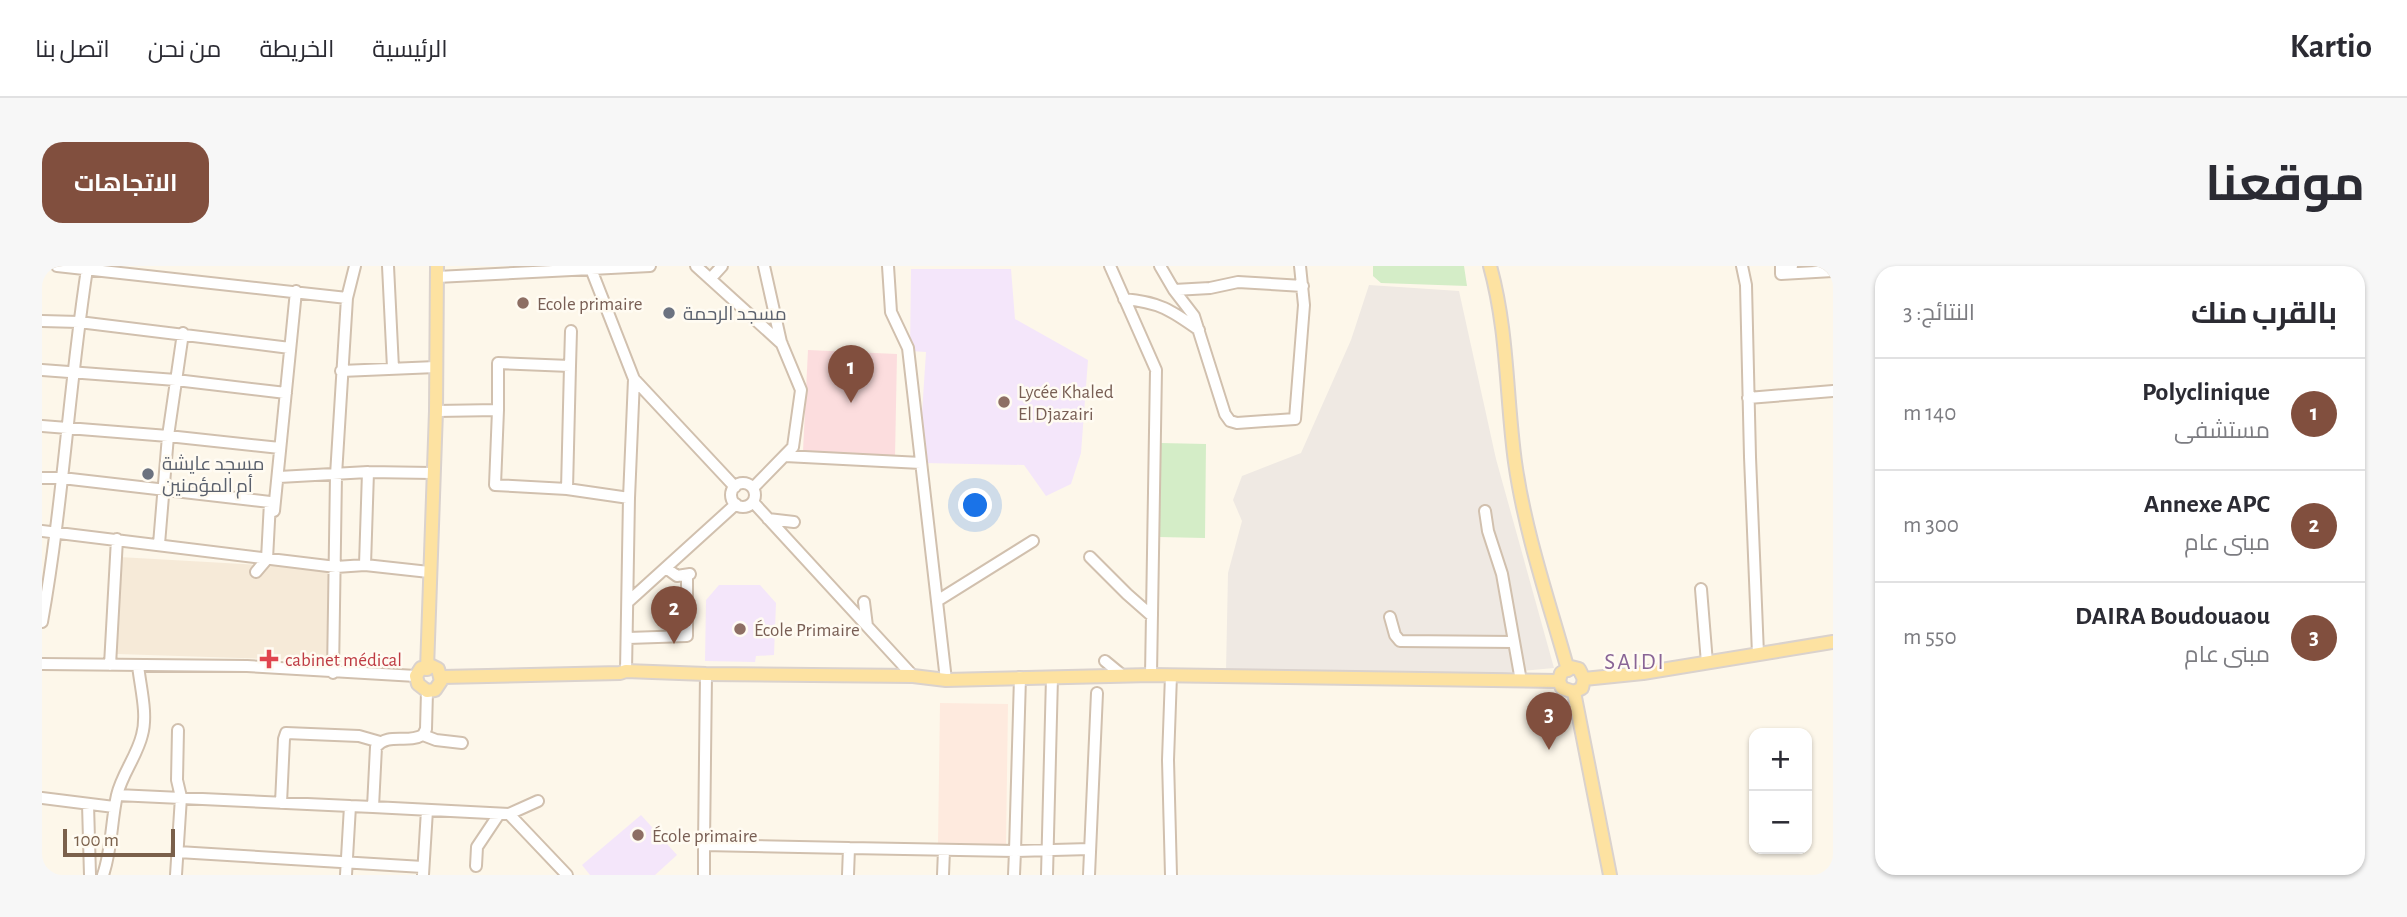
<!DOCTYPE html>
<html lang="ar">
<head>
<meta charset="utf-8">
<style>
  :root { --surface:#fff; --page:#f7f7f7; --text:#2b2b33; --muted:#7c7c81; --line:#e1e1e2; --accent:#814f3e }
  body { margin:0; font-family:"Alegreya Sans",Cairo,sans-serif; background:var(--page); color:var(--text); direction:rtl }
  .controls { position:absolute; right:21px; bottom:21px; display:grid; overflow:hidden; border-radius:14px; box-shadow:0 2px 5px #0004 }
  .controls button { width:63px; height:63px; display:grid; place-items:center; padding:0; border:0; border-bottom:2px solid var(--line); background:var(--surface); color:var(--text); font:35px sans-serif }
  .scale { position:absolute; left:21px; bottom:18px; width:112px; box-sizing:border-box; padding-left:7px; border:4px solid #7a604b; border-top:0; font-size:19px; line-height:24px; white-space:nowrap; color:#7a604b; -webkit-text-stroke:5px #fffbf2; paint-order:stroke }
  .you { position:absolute; left:934px; top:240px; width:24px; height:24px; margin:-18px; border:5px solid #fff; border-radius:50%; background:#1a73e8; box-shadow:0 0 0 10px #1a73e833 }
  .badge { display:grid; place-items:center; width:46px; height:46px; border-radius:50%; background:var(--accent); color:#fff; font-size:23px; font-weight:700 }
  .pin { position:absolute; translate:-50% -58px; filter:drop-shadow(0 2px 4px #0008) }
  .pin::after { content:''; position:absolute; top:37px; width:24px; height:21px; background:inherit; clip-path:polygon(0 0,100% 0,50% 100%) }
  .list { margin:0; padding:0; list-style:none }
  h2 { display:flex; justify-content:space-between; align-items:center; height:91px; margin:0; padding:0 28px; font-size:30px }
  h2 small { font-size:23px; font-weight:400; color:var(--muted) }
  .list li { display:grid; grid-template-columns:46px 1fr auto; gap:21px; align-items:center; box-sizing:border-box; height:112px; padding:0 28px; border-top:2px solid var(--line) }
  .list b { display:block; font-size:26px; white-space:nowrap }
  .list p { margin:0; font-size:23px; white-space:nowrap; color:var(--muted) }
  .list em { font-size:23px; font-style:normal; color:var(--muted) }
  .map { position:relative; flex:none; width:1791px; height:609px; overflow:hidden; direction:ltr; border-radius:21px }
  header { display:flex; align-items:center; gap:42px; box-sizing:border-box; height:98px; padding:0 35px; background:var(--surface); border-bottom:2px solid var(--line) }
  header strong { font-size:33px }
  nav { display:flex; gap:38px; margin-inline-start:auto; font-size:24px }
  .intro { display:flex; align-items:center; justify-content:space-between; box-sizing:border-box; height:168px; padding:0 42px }
  h1 { margin:0; font-size:49px }
  .button { padding:18px 32px; border-radius:21px; background:var(--accent); color:#fff; font-size:24px; font-weight:700 }
  main { display:flex; gap:42px; padding:0 42px }
  aside { flex:1; background:var(--surface); border-radius:21px; box-shadow:0 2px 5px #0004 }
  .map>svg:first-child { display:block }
</style>
</head>
<body>
<header>
<strong>Kartio</strong>
<nav><a>الرئيسية</a><a>الخريطة</a><a>من نحن</a><a>اتصل بنا</a></nav>
</header>
<div class="intro"><h1>موقعنا</h1><a class="button">الاتجاهات</a></div>
<main>
<aside>
<h2>بالقرب منك<small>النتائج: 3</small></h2>
<ul class="list">
<li><span class="badge">1</span><div><b>Polyclinique</b><p>مستشفى</p></div><em>140 m</em></li>
<li><span class="badge">2</span><div><b>Annexe APC</b><p>مبنى عام</p></div><em>300 m</em></li>
<li><span class="badge">3</span><div><b>DAIRA Boudouaou</b><p>مبنى عام</p></div><em>550 m</em></li>
</ul>
</aside>
<div class="map">
<svg width="1791" height="609" viewBox="0 0 1791 609">
  <rect width="100%" height="100%" fill="#fdf7ea"/>
  <path fill="#f6ead8" d="M77,291L286,303V395L75,388Z"/>
  <path fill="#feeade" d="M898,437L966,438L964,579L896,578Z"/>
  <path fill="#efe9e3" d="M1327,19L1417,25L1454,193L1512,402L1459,407L1184,405L1186,307L1200,255L1191,234L1200,210L1259,187L1309,74Z"/>
  <path fill="#f4e6fa" d="M869,3H969L973,53L1046,94L1039,187L1029,218L1004,230L982,199L883,197L878,178L884,86L868,85Z
    M677,319H718L734,337L732,389L714,390L713,396L663,395L664,334Z
    M599,549L635,589L613,609H548L540,599Z"/>
  <path fill="#fcddde" d="M766,84L855,88L853,191L761,185Z"/>
  <path fill="#d4edc7" d="M1331,0H1422L1425,20L1339,17L1331,10Z
    M1119,177L1164,178L1163,272L1117,271Z"/>
  <g fill="none" stroke-linecap="round" stroke-linejoin="round">
    <g stroke="#d1c0ae" stroke-width="14">
      <path id="minor" d="M15,0L305,32L313,0
        M346,0L351,102
        M654,0L740,78
        M846,0L849,46L866,82L904,414
        M1068,0L1114,104L1109,409
        M1118,0L1132,24L1152,50L1183,148L1188,155L1195,157L1253,153L1262,39L1258,0
        M1700,0L1704,19L1708,191L1716,388
        M1750,0H1739V8L1791,5
        M549,3L592,113L693,221
        M395,11L608,0
        M669,12L680,0
        M1132,24L1168,22L1196,16L1261,20
        M1082,33C1117,36 1129,44 1157,64
        M0,55L37,56L248,82
        M528,100L529,65
        M0,104L134,114L244,127
        M299,105L394,101
        M1706,132L1791,125
        M456,144V97L528,100L525,223
        M394,145L456,144L453,219L525,223L587,232
        M0,160L126,170L238,182
        M743,190L879,197
        M237,211L326,206L390,207
        M0,212H20L228,236L225,293
        M689 229a12 12 0 1 1 24 0a12 12 0 1 1-24 0Z
        M711,222L751,181L759,124L739,76L722,0
        M711,236L871,410
        M232,245L254,25
        M1443,245L1446,265L1460,308L1479,415
        M726,253L752,256
        M0,265L294,301L323,299L387,306
        M117,278L126,170L141,67
        M1048,291L1085,328L1110,350
        M323,299L326,206
        M624,302L635,310L648,308
        M214,306L225,293V289
        M1659,323L1665,397
        M587,335L694,238
        M895,335L991,275
        M822,336L825,360
        M1348,351L1353,369L1358,375L1472,376
        M0,356C21,239 27,120 45,3
        M586,372L645,370V309
        M1063,395L1080,409
        M0,398L205,400L374,410
        M68,399L75,273
        M584,405L587,232L592,113
        M291,407L294,209L305,32
        M664,408L662,579L807,582
        M381,469L394,474L420,477
        M75,529L308,540
        M0,532L72,541
        M239,537L242,473L244,467L317,470L338,476
        M46,538L48,609
        M331,541L467,548L496,535
        M467,548L525,609
        M136,586L381,601
        M434,600L435,581L457,548
        M61,609C70,583 69,556 75,529C80,508 95,490 100,469C106,448 98,420 96,399
        M134,609L139,531L135,514L136,464
        M304,609L308,540L331,541L334,481C347,466 365,478 381,469L384,463L385,425
        M381,609L385,544
        M662,609V579
        M806,609L807,582L973,585L978,411
        M901,609L902,584
        M972,609L973,585L1048,583
        M1005,609L1010,411
        M1047,609L1055,427
        M1129,609L1126,494L1129,409"/>
    </g>
    <g stroke="#dad2cd" stroke-width="16">
      <path id="major" d="M1448,0C1466,65 1464,130 1473,196C1483,267 1507,336 1526,404
        M388,399L396,403L399,415L393,424L385,425L376,418L374,410L379,402L385,403Z
        M1529,401L1537,403L1542,413L1540,422L1532,426L1520,422L1517,415L1519,407Z
        M385,403L394,145L395,0
        M400,411L578,407L584,405L664,408L871,410L904,414L1109,409L1517,415
        M1542,413L1601,407L1791,376
        M1532,426L1568,609"/>
    </g>
    <use href="#minor" stroke="#fff" stroke-width="10"/>
    <use href="#major" stroke="#fde2a1" stroke-width="12"/>
  </g>
  <g fill="#8d6e63" stroke="#fffbf2" stroke-width="2.5">
    <circle cx="481" cy="37" r="7"/>
    <circle cx="962" cy="136" r="7"/>
    <circle cx="698" cy="363" r="7"/>
    <circle cx="596" cy="569" r="7"/>
  </g>
  <g fill="#6b7280" stroke="#fffbf2" stroke-width="2.5">
    <circle cx="627" cy="47" r="7"/>
    <circle cx="106" cy="208" r="7"/>
  </g>
  <path fill="#e0444e" stroke="#fffbf2" stroke-width="2.5" d="M223.5 382.5h7v7h7v7h-7v7h-7v-7h-7v-7h7z"/>
  <g text-anchor="middle" stroke-width="5" stroke-linejoin="round" paint-order="stroke">
    <g font-size="19" fill="#785e54" stroke="#fffbf2" text-anchor="start">
      <text x="495" y="44">Ecole primaire</text>
      <text x="976" y="132">Lycée Khaled<tspan x="976" dy="22">El Djazairi</tspan></text>
      <text x="712" y="370">École Primaire</text>
      <text x="610" y="576">École primaire</text>
    </g>
    <g font-size="19" fill="#5b616d" stroke="#fffbf2" text-anchor="start">
      <text x="641" y="54">مسجد الرحمة</text>
      <text x="120" y="204">مسجد عايشة<tspan x="120" dy="22">أم المؤمنين</tspan></text>
    </g>
    <g font-size="19" fill="#be3a42" stroke="#fffbf2" text-anchor="start">
      <text x="243" y="400">cabinet médical</text>
    </g>
    <g font-size="23" letter-spacing="2" fill="#896496" stroke="#fffbf2">
      <text x="1593" y="403">SAIDI</text>
    </g>
  </g>
</svg>
<div class="controls">
<button>+</button>
<button>−</button>
</div>
<div class="scale">100 m</div>
<div class="you"></div>
<div class="pin badge" style="left:809px;top:137px">1</div>
<div class="pin badge" style="left:632px;top:378px">2</div>
<div class="pin badge" style="left:1507px;top:484px">3</div>
</div>
</main>
</body>
</html>
